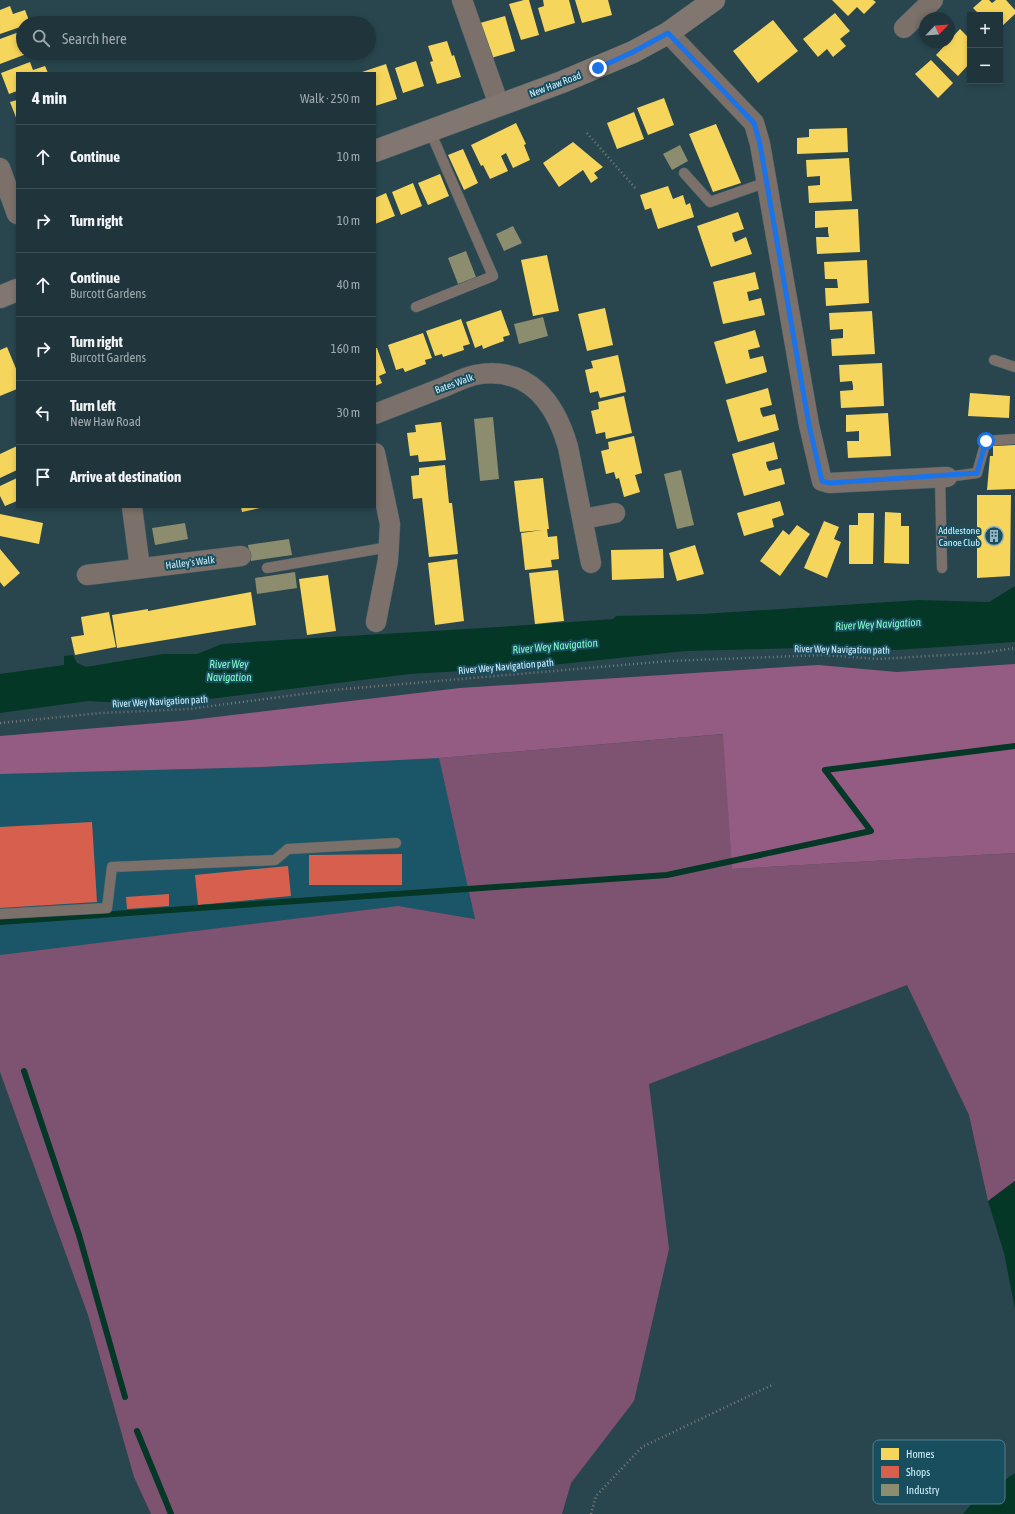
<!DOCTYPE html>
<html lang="en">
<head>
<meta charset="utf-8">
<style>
  :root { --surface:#1f343b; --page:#273c42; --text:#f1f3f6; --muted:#a1aaaf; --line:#3c4f55 }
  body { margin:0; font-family:"Asap Condensed",sans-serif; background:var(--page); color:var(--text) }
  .controls { position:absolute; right:12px; top:12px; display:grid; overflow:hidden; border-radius:0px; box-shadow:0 2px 6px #0003 }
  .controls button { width:36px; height:36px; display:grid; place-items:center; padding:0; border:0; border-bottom:1px solid var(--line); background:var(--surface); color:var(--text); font:20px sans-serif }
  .compass { position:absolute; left:919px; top:12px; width:36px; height:36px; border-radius:50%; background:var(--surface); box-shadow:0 2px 6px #0003; rotate:65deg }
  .stop { position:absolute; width:12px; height:12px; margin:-9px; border:3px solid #1a73e8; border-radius:50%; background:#fff }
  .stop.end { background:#1a73e8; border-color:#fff; box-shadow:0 1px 4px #0008 }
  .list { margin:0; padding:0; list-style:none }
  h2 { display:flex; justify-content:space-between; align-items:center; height:52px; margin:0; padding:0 16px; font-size:17px }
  h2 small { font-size:13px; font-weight:400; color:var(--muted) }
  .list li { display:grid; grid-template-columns:26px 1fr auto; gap:12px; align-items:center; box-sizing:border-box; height:64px; padding:0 16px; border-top:1px solid var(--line) }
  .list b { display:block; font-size:15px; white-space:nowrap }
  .list p { margin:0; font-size:13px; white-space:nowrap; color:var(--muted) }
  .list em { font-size:13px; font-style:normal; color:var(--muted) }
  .icon { flex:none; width:22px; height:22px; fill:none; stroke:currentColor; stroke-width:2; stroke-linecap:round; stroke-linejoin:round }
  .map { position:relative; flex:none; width:1015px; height:1514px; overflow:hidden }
  .search { position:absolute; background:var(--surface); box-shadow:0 2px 6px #0003; left:16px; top:16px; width:360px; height:44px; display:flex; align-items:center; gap:10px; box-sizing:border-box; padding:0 14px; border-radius:22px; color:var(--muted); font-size:15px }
  .panel { position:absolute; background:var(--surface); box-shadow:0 2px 6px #0003; left:16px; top:72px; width:360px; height:436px; border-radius:0px }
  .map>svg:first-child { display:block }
</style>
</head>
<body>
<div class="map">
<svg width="1015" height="1514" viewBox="0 0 1015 1514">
  <rect width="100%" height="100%" fill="#29464f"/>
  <path fill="#1b5668" d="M439,758L475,919L398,906L0,955V774L262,767Z"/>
  <path fill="#7e5371" d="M724,734L732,869L1015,853V1181L988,1201L969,1115L907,985L649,1084L669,1249L634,1401L571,1483L562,1514H151L134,1477L88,1315L0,1072V955L398,906L475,919L439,758Z"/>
  <path fill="#955c83" d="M1015,664V853L732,869L723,734L439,758L262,767L0,774V736L182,721L460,688L818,665L897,672Z"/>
  <path fill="#043726" d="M1015,586V642L896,650L805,648L685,651L533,667L410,674L161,705L88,701L0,713V674L64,665V656L73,655L77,663L86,667L163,654H197L222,644C352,635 483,629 613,619L616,616L702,614L919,600L989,602Z
    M1015,1181V1309L1004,1253L988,1201Z
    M1015,1473V1514H963L974,1501Z"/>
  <path fill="#f6d55c" d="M524,0H529L539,35L521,40L509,4Z
    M543,0H569L575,23L545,32L538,8L544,6Z
    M575,0H608L612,15L582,23Z
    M832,0H873L876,2L864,14L857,7L848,16Z
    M982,0H989L992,3L996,0H1006L1015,10V14L1000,28V15H980L973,8Z
    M10,6L13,14L25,10L30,23H23V26L0,34V10Z
    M835,13L850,31L840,39L846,46L833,57L827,49L818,57L803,39Z
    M505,16L515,51L491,58L480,23Z
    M773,20L798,51L758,83L733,51Z
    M960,29L970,39V63L958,76L936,55Z
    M19,32L23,40V53H29L0,64V39Z
    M447,41L452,56L454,55L461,77L437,84L430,62L433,61L428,46Z
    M931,60L953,83L938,98L915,74Z
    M416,61L424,86L403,93L395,68Z
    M30,62L33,70L45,66L48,73H17V91L9,94L1,73Z
    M386,64L397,99L375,106V73H362V72Z
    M664,98L674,125L648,135L637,108Z
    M17,100V120L10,102Z
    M634,112L644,139L617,149L607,123Z
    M516,123L526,144L524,145L530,160L513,168L506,153L501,156L508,171L490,179L483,165L481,166L471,145Z
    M716,124L741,183L713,192L689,134Z
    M847,128L848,152L797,154V138L809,137V129Z
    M573,142L603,167L594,173L598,178L591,183L583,170L559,187L543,163Z
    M463,149L478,183L464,190L448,155Z
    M849,158L852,201L809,203L808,186L820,185V176L807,177L806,160Z
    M440,174L449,196L428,205L418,183Z
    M413,183L422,206L401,215L392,192Z
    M668,186L673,199L683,195L686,205L690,203L694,217L658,229L651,208L645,210L640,195Z
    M386,193L395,216L375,224V198Z
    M858,209L860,252L817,254L816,237H829L828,232V227L815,228V211Z
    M738,212L744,229L732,233L733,237L735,242L746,237L752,254L711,267L697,226Z
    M547,255L559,311L533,316L521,260Z
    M867,260L869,303L826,306L825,288H838L837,279H825L824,262Z
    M755,272L759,289L747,292L749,301L761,298L765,315L723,324L713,282Z
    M605,308L613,345L587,351L578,314Z
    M501,310L510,335L503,337L504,341L493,345L483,349L482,345L475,348L466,322Z
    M872,311L875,354L832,356L831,339L843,338V329L830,330L829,313Z
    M461,319L470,344L463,346L464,350L443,357L442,354L435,356L426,331Z
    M755,330L760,347L748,350L750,359L763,356L767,372L726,384L714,342Z
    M423,333L432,358L425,360L426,364L405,372L403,368L396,370L388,345Z
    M7,347L17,371V389L0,396V350Z
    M375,348H377L386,373L379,376L382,383L375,386Z
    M618,355L626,392L600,398L598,391L590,393L585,370L593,368L591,361Z
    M882,363L884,406L841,408L840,391L853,390V386L852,381L840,382L839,365Z
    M768,388L772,405L760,408L761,413L763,417L775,414L779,430L738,442L726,400Z
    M970,393L1010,396L1009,418L968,416Z
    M624,396L632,433L606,439L605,432L596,434L591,411L599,409L598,402Z
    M888,413L891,456L848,458L847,441H859V431L846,432V415Z
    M441,422L446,460L419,462L418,455L410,456L407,433L416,432L415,425Z
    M634,436L642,473L635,475L640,492L624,497L619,478L616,479L614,472L606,474L601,451L609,449L608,442Z
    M774,442L778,459L766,462L767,467L769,471L781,468L785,484L744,496L732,454Z
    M1015,445V489L987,490L990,456H993V446Z
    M17,446V470L0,478V454Z
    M445,465L449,503H452L458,554L429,557L422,498L413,499L411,476L419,475V468Z
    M17,478V501L5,506L0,496V486Z
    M543,478L549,529H547L548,537L557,536L559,559L551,560L552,567L525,570L521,533L543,530L520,532L514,481Z
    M977,495H1011L1010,576L977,578Z
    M780,501L784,515L772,519L774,527L744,536L737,513Z
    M241,507H260V508L242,512Z
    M885,512L901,513V526H909V564L884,563Z
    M858,513H874L873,564H849V525H858Z
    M0,514L43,523L39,544L0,536Z
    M824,521L839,527L834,539L841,542L827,578L804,568Z
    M797,525L810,534L780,576L760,561L783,530L789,535Z
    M695,545L704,574L677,581L669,553Z
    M0,549L20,573L4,587L0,582Z
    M663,549L664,578L612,580L611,550Z
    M457,559L464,621L435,625L428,563Z
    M558,570L564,621L535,624L529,573Z
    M328,575L336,631L307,635L299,579Z
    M251,592L256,625L117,648L112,615L148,609V611Z
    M109,612L116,647L75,655L71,637L84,635L81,617Z"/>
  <path fill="#d6604d" d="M92,822L97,902L0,908V827Z
    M402,854V885H309V855Z
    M288,866L291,896L198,905L195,875Z
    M169,894V906L127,909L126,897Z"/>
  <path fill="#8c8c6e" d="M680,145L688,161L672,170L663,154Z
    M513,226L522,243L504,251L496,234Z
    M466,251L476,277L458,284L448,258Z
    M543,317L548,336L519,344L514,324Z
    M493,417L499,479L480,481L474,419Z
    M681,470L694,525L677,529L664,474Z
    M185,523L188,539L155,545L152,528Z
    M289,539L292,555L251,561L248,545Z
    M295,572L297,588L257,594L255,578Z"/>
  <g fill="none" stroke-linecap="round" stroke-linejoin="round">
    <path stroke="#043726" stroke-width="6" d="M0,922L667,875L871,831L825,770L1015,746
      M24,1071L79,1235L125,1397
      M137,1431L171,1514"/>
    <g stroke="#4a636b" stroke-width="11">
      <path id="lane" d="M684,173L710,202L767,182
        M416,307L493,276L430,131
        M994,360L1015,367
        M940,477L942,568
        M947,477L977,473L986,441L1015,439
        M267,568L389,547
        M0,914L107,908L112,867L275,860L288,849L396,843"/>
    </g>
    <g stroke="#4a636b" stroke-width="21">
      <path id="street" d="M462,0L499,105
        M904,28L933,0
        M668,33L754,123L760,144L809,425L822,481L829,483L947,477
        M0,168L17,214
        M375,414C398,405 421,396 444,387C454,383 465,377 475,375C528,365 555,402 568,447L591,563
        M375,453L390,524L388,560L376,622
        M132,507L140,568
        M583,519L615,513
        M87,575L241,556"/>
    </g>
    <g stroke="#4a636b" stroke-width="23">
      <path id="primary" d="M375,151L562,82L633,52L668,33L714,0
        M0,297L17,290"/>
    </g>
    <path stroke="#7b7c7a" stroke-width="2.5" stroke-dasharray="1 3" stroke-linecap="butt" d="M587,133L636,189
      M0,723L101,713L189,709L333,690L669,661L823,655L878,659L982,653L1015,648
      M591,1514L596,1496L642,1447L774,1384"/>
    <use href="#lane" stroke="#7b706a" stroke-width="10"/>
    <use href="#street" stroke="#7b706a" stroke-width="20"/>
    <use href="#primary" stroke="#817670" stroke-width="22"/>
  </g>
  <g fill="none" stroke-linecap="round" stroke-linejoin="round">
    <path stroke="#1a73e8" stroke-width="5" d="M598,68L633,52L668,33L754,123L760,144L809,425L822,481L829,483L977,473L986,441"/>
  </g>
  <defs>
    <g id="building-ring" transform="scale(1)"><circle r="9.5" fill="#194e5f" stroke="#96b5c1" stroke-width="1.5"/><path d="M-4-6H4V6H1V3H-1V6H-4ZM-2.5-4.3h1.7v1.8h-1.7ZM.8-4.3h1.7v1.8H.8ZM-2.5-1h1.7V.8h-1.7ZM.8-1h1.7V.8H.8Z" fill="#96b5c1"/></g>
  </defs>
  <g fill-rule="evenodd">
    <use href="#building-ring" x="994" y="536"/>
  </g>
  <g text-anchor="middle" stroke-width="4" stroke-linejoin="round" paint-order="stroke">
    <g font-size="10" fill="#d0f1fe" stroke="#194e5f">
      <text transform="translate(555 84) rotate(-21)" y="4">New Haw Road</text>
      <text transform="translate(454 383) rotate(-20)" y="4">Bates Walk</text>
      <text transform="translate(190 562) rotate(-7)" y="4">Halley's Walk</text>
      <text transform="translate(842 649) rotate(1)" y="4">River Wey Navigation path</text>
      <text transform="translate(506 666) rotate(-5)" y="4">River Wey Navigation path</text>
      <text transform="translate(160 701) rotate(-3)" y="4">River Wey Navigation path</text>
    </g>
    <g font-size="10" fill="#d0f1fe" stroke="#194e5f" text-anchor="end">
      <text x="980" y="534">Addlestone<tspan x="980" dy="12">Canoe Club</tspan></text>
    </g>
    <g font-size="11" font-style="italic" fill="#80fdc6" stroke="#194e5f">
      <text transform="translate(878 624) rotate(-3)" y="4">River Wey Navigation</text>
      <text transform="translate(555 646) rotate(-5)" y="4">River Wey Navigation</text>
      <text x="229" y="668">River Wey<tspan x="229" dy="13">Navigation</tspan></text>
    </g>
  </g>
  <rect x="873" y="1440" width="132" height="64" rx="6" fill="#194e5f" stroke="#507f8f" stroke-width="1"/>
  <rect x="881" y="1448" width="18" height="12" fill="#f6d55c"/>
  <rect x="881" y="1466" width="18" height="12" fill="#d6604d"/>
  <rect x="881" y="1484" width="18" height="12" fill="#8c8c6e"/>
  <g font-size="11" fill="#d0f1fe">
    <text x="906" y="1458">Homes</text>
    <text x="906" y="1476">Shops</text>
    <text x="906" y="1494">Industry</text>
  </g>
</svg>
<div class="controls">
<button>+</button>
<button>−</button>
</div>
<svg class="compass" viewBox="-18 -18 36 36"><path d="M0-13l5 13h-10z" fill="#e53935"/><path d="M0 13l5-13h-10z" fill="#a1aaaf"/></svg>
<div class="stop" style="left:986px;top:441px"></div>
<div class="stop end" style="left:598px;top:68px"></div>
<div class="search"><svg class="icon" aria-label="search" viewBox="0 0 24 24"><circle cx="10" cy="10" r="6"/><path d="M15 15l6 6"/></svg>Search here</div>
<section class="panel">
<h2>4 min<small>Walk · 250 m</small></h2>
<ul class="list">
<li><svg class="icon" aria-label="ahead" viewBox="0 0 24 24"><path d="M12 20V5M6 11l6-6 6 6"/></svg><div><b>Continue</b></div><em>10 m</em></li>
<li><svg class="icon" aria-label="right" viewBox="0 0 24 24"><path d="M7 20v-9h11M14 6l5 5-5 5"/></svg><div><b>Turn right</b></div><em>10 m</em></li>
<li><svg class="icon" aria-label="ahead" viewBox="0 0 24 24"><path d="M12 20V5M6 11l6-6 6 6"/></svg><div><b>Continue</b><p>Burcott Gardens</p></div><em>40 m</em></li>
<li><svg class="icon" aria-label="right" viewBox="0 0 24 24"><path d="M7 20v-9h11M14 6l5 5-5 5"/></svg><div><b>Turn right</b><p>Burcott Gardens</p></div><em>160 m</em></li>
<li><svg class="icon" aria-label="left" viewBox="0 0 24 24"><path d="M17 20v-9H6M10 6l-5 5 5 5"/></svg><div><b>Turn left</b><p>New Haw Road</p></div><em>30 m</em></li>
<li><svg class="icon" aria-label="arrive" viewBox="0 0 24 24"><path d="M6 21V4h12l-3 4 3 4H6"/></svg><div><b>Arrive at destination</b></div></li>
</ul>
</section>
</div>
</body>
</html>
